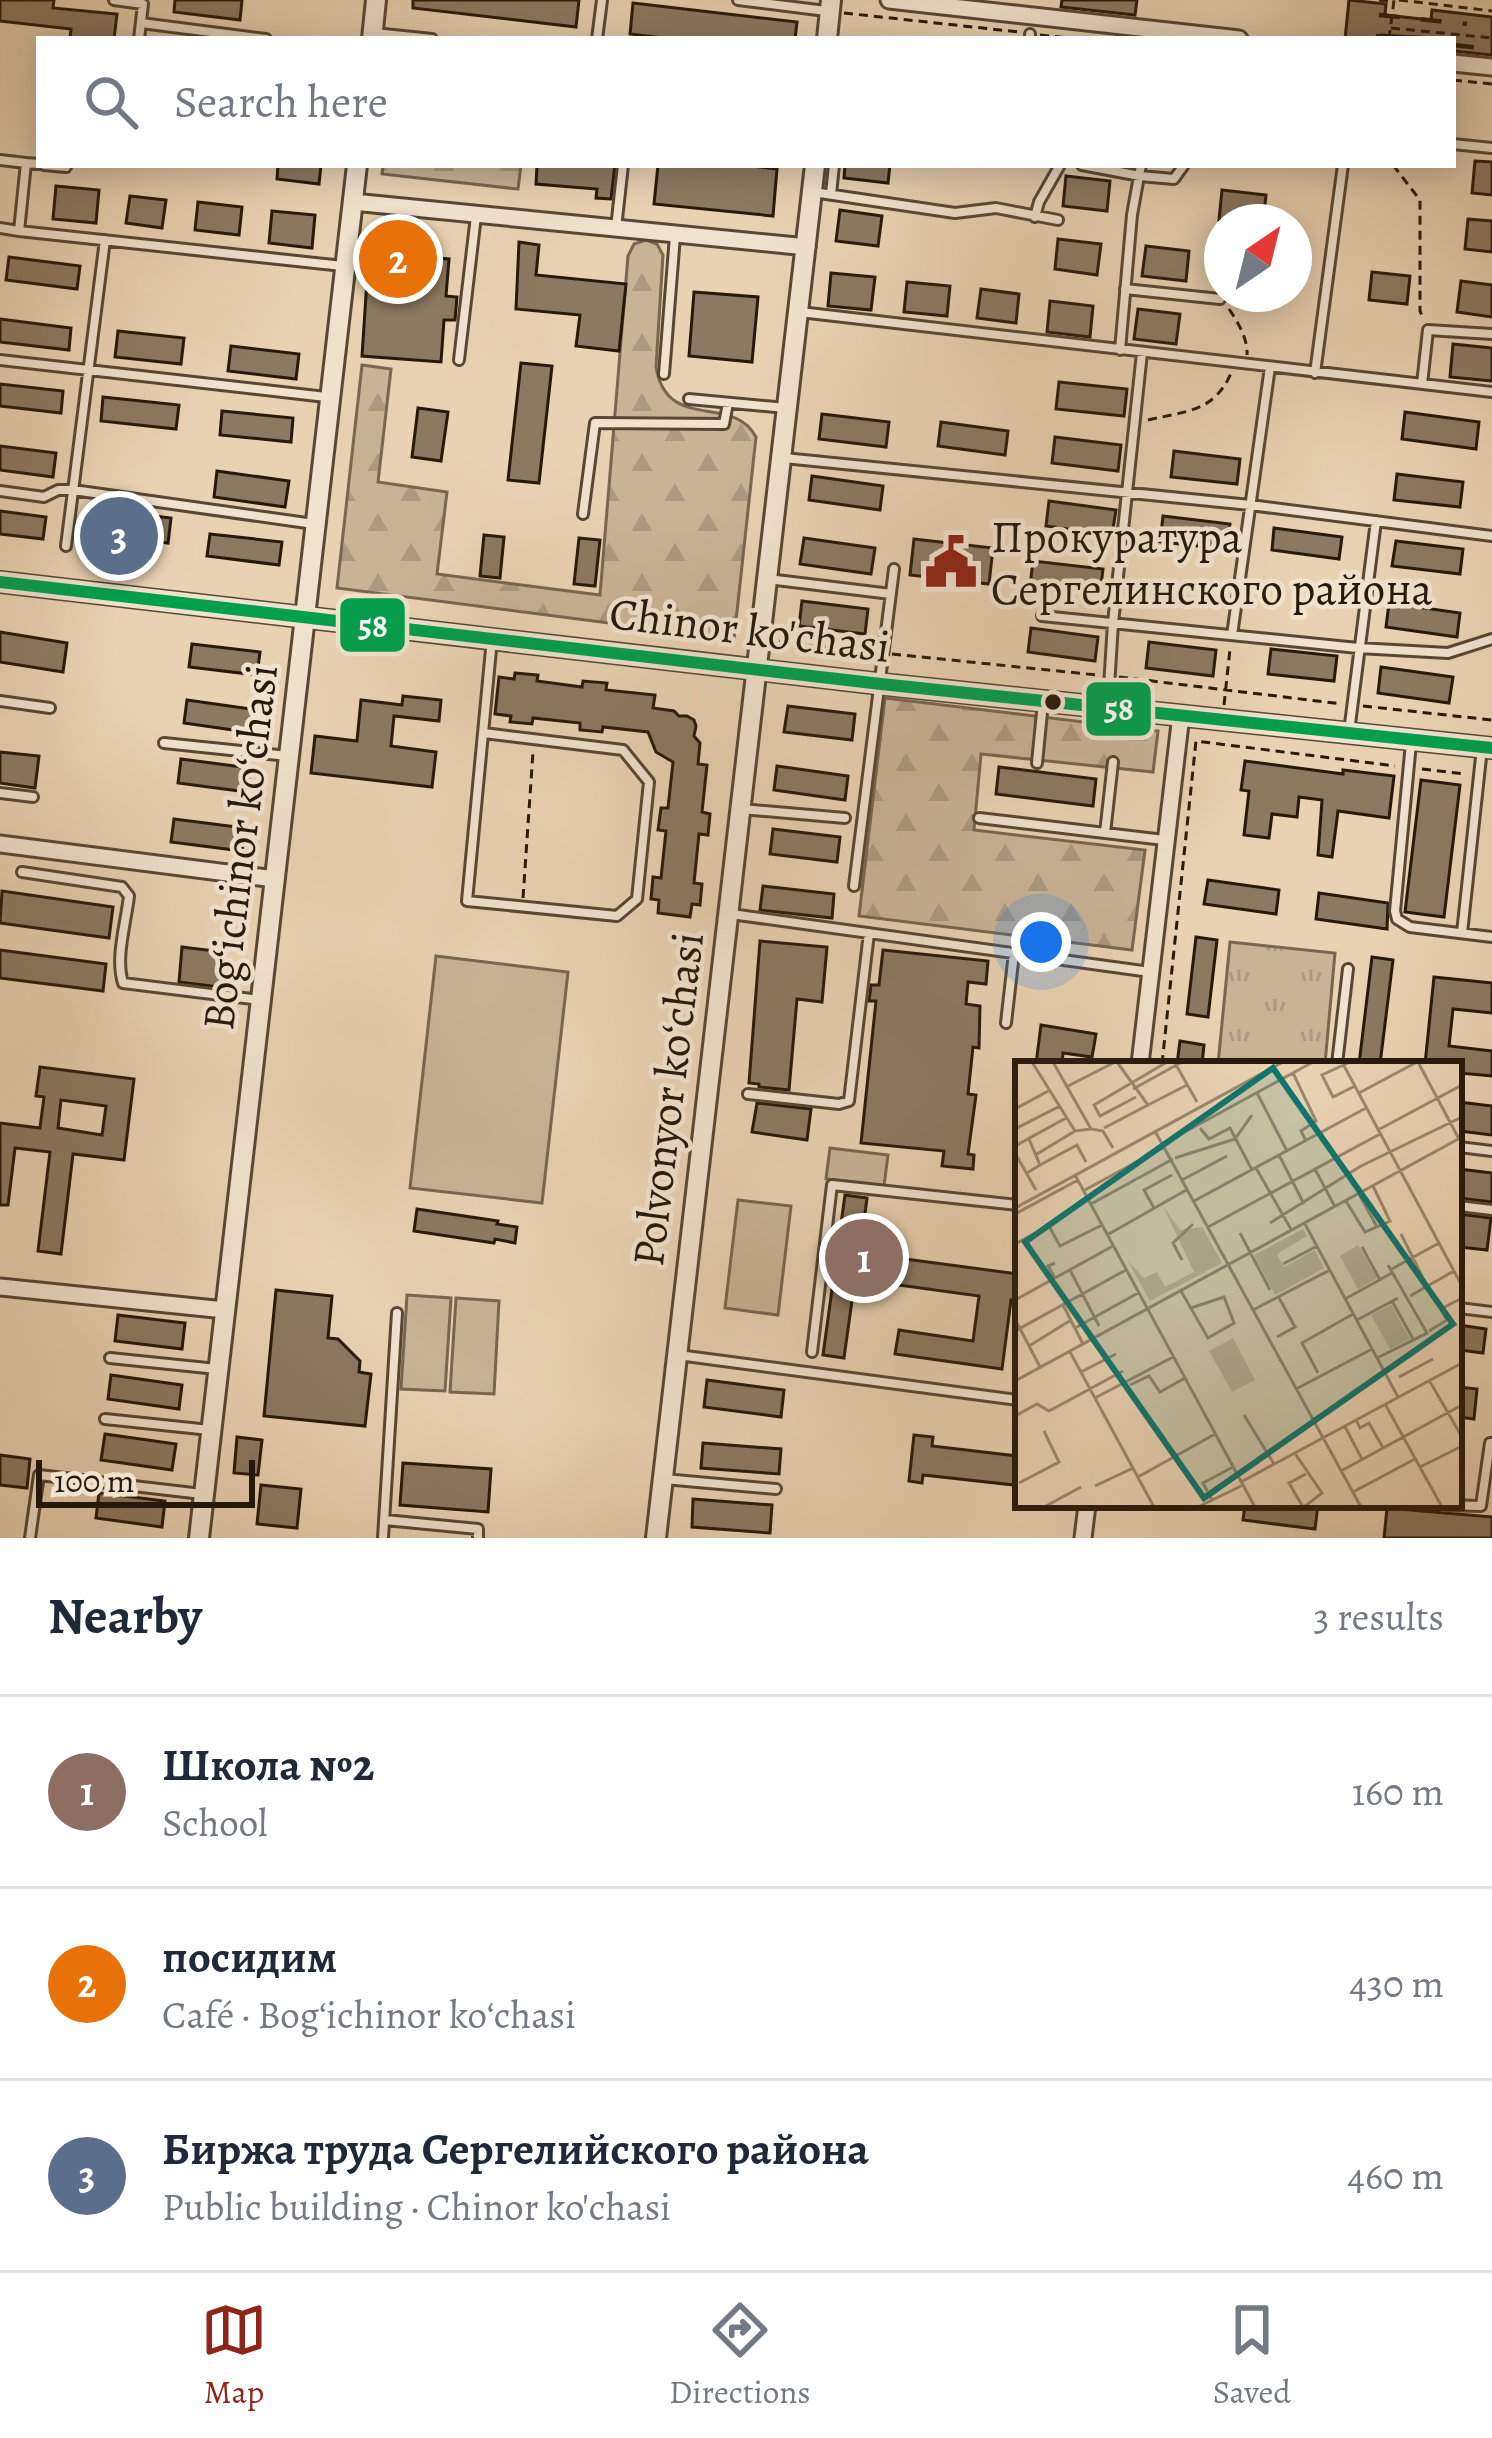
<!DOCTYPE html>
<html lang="en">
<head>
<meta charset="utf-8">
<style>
  :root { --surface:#fff; --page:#f2f2f3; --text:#1f2937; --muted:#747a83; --line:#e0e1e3; --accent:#8f2418 }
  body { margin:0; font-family:Alegreya,serif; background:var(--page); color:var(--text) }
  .compass { position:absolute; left:1204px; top:204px; width:108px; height:108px; border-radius:50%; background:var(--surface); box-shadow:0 6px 30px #0003; rotate:35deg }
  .scale { position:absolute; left:36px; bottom:30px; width:219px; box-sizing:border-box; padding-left:12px; border:6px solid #27190a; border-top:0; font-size:33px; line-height:42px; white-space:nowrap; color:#27190a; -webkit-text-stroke:9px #f1e2cd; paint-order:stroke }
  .you { position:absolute; left:1041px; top:942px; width:42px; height:42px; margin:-30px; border:9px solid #fff; border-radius:50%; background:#1a73e8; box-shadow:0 0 0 18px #1a73e833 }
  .badge { display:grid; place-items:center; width:78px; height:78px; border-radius:50%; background:var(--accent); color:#fff; font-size:39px; font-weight:700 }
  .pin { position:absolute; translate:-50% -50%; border:6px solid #fff; box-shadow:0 3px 12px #0006 }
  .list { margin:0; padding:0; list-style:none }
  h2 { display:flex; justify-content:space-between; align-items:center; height:156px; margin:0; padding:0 48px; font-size:51px }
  h2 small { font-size:39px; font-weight:400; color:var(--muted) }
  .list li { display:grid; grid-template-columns:78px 1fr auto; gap:36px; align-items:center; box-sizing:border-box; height:192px; padding:0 48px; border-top:3px solid var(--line) }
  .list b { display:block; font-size:45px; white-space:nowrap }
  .list p { margin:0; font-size:39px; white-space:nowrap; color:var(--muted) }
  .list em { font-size:39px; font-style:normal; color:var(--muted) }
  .icon { flex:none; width:66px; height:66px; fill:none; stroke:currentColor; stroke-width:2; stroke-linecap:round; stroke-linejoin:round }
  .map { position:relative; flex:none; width:1492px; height:1538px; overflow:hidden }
  .search { position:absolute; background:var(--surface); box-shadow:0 6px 30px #0003; left:36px; right:36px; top:36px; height:132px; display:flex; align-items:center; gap:30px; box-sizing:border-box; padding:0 42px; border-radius:0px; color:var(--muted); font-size:45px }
  .sheet { height:732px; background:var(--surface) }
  nav { display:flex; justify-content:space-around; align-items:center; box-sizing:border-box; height:168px; border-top:3px solid var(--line); background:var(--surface); font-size:33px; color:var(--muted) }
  nav a { display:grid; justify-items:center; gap:6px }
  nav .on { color:var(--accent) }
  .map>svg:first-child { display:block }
</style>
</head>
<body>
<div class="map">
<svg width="1492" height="1538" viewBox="0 0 1492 1538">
  <defs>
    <pattern id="grass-tufts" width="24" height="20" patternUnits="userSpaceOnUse" patternTransform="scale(3)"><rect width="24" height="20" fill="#c8b395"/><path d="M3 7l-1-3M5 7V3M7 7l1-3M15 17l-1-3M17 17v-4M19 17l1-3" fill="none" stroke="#ac997f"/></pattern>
    <pattern id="forest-firs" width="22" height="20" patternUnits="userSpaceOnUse" patternTransform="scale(3)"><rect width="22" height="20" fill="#c8b395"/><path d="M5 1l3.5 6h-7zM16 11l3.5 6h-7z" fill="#ac997f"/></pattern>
  </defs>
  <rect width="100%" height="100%" fill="#e9d2b2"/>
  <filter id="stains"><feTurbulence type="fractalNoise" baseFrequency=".00167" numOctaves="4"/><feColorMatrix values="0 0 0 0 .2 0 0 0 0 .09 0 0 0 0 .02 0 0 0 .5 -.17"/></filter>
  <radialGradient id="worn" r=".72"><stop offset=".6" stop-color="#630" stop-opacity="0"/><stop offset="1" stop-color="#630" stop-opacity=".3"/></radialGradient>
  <path fill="url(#grass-tufts)" stroke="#786650" stroke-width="3" d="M1230,942L1335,953L1325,1064H1218Z"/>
  <path fill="url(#forest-firs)" stroke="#786650" stroke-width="3" d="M383,165H521L518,189L382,174Z
    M646,240L657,244L663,255L656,367C667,433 733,393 756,437L734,639L337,588L362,365L391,369L378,482L447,492L437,574L600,595L628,256L634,244Z
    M885,698L1158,731L1153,772L981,754L974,830L1145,850L1132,950L859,916Z"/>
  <path fill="#c8b395" stroke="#786650" stroke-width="3" d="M436,956L568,972L542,1203L410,1188Z
    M830,1148L888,1155L884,1186L826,1179Z
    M738,1200L791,1206L778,1315L725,1308Z
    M407,1295L451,1298L445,1391L401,1389Z
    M456,1298L499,1301L494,1394L450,1392Z"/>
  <path fill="#8c7961" stroke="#27190a" stroke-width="3" fill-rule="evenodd" d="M0,0H54L53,8L117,14L114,39H70L71,29L0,21Z
    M175,0H242L240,20L174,12Z
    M413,0H579L576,27L413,8Z
    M1062,0H1137L1135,15L1061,7Z
    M1349,0L1386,4L1385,15L1431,20L1432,10L1492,17V55L1453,51V39L1381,35L1380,39H1345Z
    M633,3L797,22L795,39H672L630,34Z
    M1475,161L1492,162V195L1472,193Z
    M278,165H321L319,184L277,179Z
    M537,165H615L611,199L596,198L597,189L536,184Z
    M658,165H744L777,169L773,216L654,204Z
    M845,165H890L888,183L844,178Z
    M1066,176L1110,181L1107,211L1063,206Z
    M56,186L99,190L96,223L53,219Z
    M1222,190L1266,195L1263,222L1219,220Z
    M130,196L166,200L162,228L126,223Z
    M198,202L242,207L239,235L195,230Z
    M840,210L882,216L878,246L836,241Z
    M272,211L315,215L312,248L269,243Z
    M1468,219L1492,221V252L1465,249Z
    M1058,239L1101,244L1097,275L1055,269Z
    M519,242L539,245L536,275L626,284L619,351L576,346L580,315L516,309Z
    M1146,246L1189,251L1186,281L1142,276Z
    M9,257L80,266L77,289L6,280Z
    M421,257L449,259L446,296L457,297L455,320H444L441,362L362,356L367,280L419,284Z
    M1372,272L1410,276L1407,304L1369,300Z
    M831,273L875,277L871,310L828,306Z
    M1461,281L1492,285V317L1457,312Z
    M907,282L950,286L947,316L904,312Z
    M981,289L1019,294L1016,323L977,318Z
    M694,292L758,297L752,362L689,356Z
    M1050,301L1093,306L1090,337L1047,332Z
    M1138,309L1180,314L1176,344L1134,339Z
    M0,319L71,328L69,350L0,342Z
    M118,331L184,338L181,364L115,357Z
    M1453,344L1492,348V381L1450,377Z
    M231,346L299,354L296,379L228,371Z
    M521,363L552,366L539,483L508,480Z
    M1059,382L1127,389L1124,416L1056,409Z
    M0,384L63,391L61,413L0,406Z
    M103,397L179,405L176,429L101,421Z
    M418,408L448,412L441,461L412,457Z
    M222,411L293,418L291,442L220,435Z
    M1405,412L1479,422L1476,449L1402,439Z
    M822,414L889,422L886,447L819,439Z
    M941,422L1008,431L1005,455L938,446Z
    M1055,437L1121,445L1118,471L1052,463Z
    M0,446L56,453L53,477L0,470Z
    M1174,451L1240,459L1237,484L1171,477Z
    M217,471L289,481L285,507L214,497Z
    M1397,474L1463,482L1460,507L1394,500Z
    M812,476L883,486L880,510L809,500Z
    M1049,501L1116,510L1112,535L1046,526Z
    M88,508L171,518L168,543L85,533Z
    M0,511L46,517L43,539L0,534Z
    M1163,516L1230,524L1227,549L1160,542Z
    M1274,528L1342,537L1339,559L1272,550Z
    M210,534L282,542L279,565L207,556Z
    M484,535L504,537L500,578L480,576Z
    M579,538L600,540L595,586L574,584Z
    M804,538L875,548L871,574L800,564Z
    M914,539L993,548L989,584L910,575Z
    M1396,541L1463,549L1460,574L1392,566Z
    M1033,561L1103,569L1100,594L1030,586Z
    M802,601L868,609L865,634L799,626Z
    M1389,603L1460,613L1457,637L1386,627Z
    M1031,628L1098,637L1095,661L1028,652Z
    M0,632L67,643L63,672L0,662Z
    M1149,642L1216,650L1213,676L1146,668Z
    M192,644L260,652L257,675L189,667Z
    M1271,649L1337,656L1334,681L1268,674Z
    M1381,667L1453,677L1449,703L1378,693Z
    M515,673L538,675L537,681L582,687L583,681L607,683L606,690L655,695L653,708L674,711L679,716H687L694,720L696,726L694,736L700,743L698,764L707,765L702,812L710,814L708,835L699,834L694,883L702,884L700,905L692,904L690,917L658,913L659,900L651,899L653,877L661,878L666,831L658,830L661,808H668L673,762L656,752L648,732L603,727L602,732L580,730V723L533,718L532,724L510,722L511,716L495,714L499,677L514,679Z
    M403,696L441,700L439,721L394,716L391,746L436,752L432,787L311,773L315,736L357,741L361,700L402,705Z
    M187,700L257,710L254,733L184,723Z
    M788,706L855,714L852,740L784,732Z
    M0,752L39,756L35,788L0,783Z
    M181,759L250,768L247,792L178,783Z
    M1245,761L1343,774V770L1394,776L1389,818L1338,811L1332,857L1318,855L1322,800L1299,797L1297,817L1272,814L1269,838L1244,835L1249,791L1241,790Z
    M777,766L848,776L845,800L774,790Z
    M999,767L1096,779L1093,806L996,794Z
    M1421,780L1460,785L1444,917L1405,912Z
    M174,819L245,828L242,851L171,842Z
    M773,829L840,837L837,862L770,854Z
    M1208,880L1279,890L1276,914L1204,904Z
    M763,886L834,894L832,918L760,910Z
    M2,891L113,907L109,938L0,923Z
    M1319,893L1388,903L1387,929L1316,919Z
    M1196,937L1217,940L1208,1017L1187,1014Z
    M760,941L827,947L822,1002L797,999L789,1090L759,1087V1084L749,1083Z
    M182,947L223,952L219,987L179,982Z
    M0,950L106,964L103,991L0,978Z
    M883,950L988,961L986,984L968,982L966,1004L980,1006L979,1048L973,1047L968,1094L976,1095L968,1154L974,1155L973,1169L942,1166L944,1151L861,1143L876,1001H869L871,985H879Z
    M1372,957L1393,960L1380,1064H1359Z
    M1434,977L1492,983V1013L1453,1009L1449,1046L1492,1051V1076L1459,1073V1064H1425Z
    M1041,1025L1096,1034L1092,1057L1063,1053L1062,1064H1036Z
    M1180,1041L1204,1045L1202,1064H1177Z
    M40,1067L134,1079L124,1160L73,1154L61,1254L38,1251L50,1152L15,1148L8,1205H0V1123L40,1128L44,1097L36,1096ZM61,1100L106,1106L102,1135L58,1128Z
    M1459,1102L1492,1106V1135L1459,1131Z
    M757,1103L811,1109L807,1140L752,1132Z
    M1459,1169L1492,1173V1202L1459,1198Z
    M845,1195L867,1198L860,1253L1018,1274V1301L1011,1300L1002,1369L895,1354L899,1330L973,1341L979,1296L855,1279L844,1358L823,1355Z
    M417,1209L498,1221L497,1224L517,1227L515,1243L495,1239L494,1243L414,1231Z
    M1459,1214L1491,1218L1487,1250L1459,1247Z
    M276,1290L332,1296L328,1338L338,1339L360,1361L359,1372L371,1374L365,1426L264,1416Z
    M118,1315L185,1323L182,1349L115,1341Z
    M1459,1325L1486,1329L1483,1353L1459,1350Z
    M111,1375L182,1385L179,1409L108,1399Z
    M707,1380L784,1390L781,1417L704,1407Z
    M1459,1387L1477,1389L1474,1419L1459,1417Z
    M105,1434L176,1444L172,1470L101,1460Z
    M914,1435L933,1437L932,1446L1017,1456L1014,1485L923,1475L922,1483L909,1481Z
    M237,1437L262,1440L258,1475L234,1473Z
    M703,1443L781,1449L779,1474L701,1468Z
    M0,1455L30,1459L27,1488L0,1485Z
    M403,1463L491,1469L488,1512L400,1505Z
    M261,1485L301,1489L297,1528L257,1524Z
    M99,1493L165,1501L162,1527L96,1518Z
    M693,1499L772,1505L770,1533L692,1527Z
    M1245,1505H1318L1315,1529L1243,1520Z
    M1387,1508L1492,1517V1538H1384Z"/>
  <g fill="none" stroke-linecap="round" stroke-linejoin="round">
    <g stroke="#584734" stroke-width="14">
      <path id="service" d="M114,0L143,4L139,39
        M738,0L826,11
        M141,23L266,39
        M374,33L432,39
        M597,39L602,0
        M1030,39V34
        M1453,144L1492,148
        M0,160L26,163
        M39,164L26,163L19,231L343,266
        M44,165L66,167
        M1082,165L1140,176L1174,179L1184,165
        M813,192L955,213L996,208L1058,220
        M831,194L834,165
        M1035,217L1039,202L1060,165
        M0,228L19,231
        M616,228L623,165
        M1125,289L1220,299
        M800,312L1492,392
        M1120,350L1132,215L1141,165
        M0,360L326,397
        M459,360L476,216
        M1315,373L1343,165
        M664,374L675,236
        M1422,384L1428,330L1492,334
        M689,399L786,408
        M784,458L1250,505L1492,536
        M0,491L44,497L58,490H73L314,524
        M583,514L595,423L724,424L728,403
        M66,546L105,240
        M768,579L891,594
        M1042,616L1358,648L1448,653L1492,639
        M1232,635L1270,367
        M0,701L50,708
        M1108,703L1113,623L1142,353
        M1349,732L1376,521
        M484,733L623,750L649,782L637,899L617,916L467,901L492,639
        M164,743L288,756
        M1411,743L1395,911L1397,919L1410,927L1492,937
        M1037,763L1043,702
        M0,793L33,797
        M741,809L845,818
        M979,818L1164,840
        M1105,833L1113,762
        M22,872L122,887L129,896C126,923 115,958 123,983L260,1000
        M854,886L894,569
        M731,914L1150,972
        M1462,933L1482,748
        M1006,1023L1014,953
        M1337,1064L1348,969
        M748,1094L839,1104L849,1101L869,933
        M1459,1147L1492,1151
        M1459,1206L1492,1210
        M1459,1308L1492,1312
        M812,1352L832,1185L1018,1205
        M678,1355L1018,1400
        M110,1358L217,1369
        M105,1419L210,1430
        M664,1479L776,1489
        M1445,1505L1481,1506L1490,1443H1492
        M385,1520L478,1529V1538
        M30,1538L39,1475L202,1494
        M383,1538L397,1313"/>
    </g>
    <g stroke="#584734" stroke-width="21">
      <path id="minor" d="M889,0L1239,39
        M1453,63L1492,67
        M353,202L807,247
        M0,844L275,879
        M1140,1064L1181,715
        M0,1287L225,1310
        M1083,1538L1087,1505"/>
    </g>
    <g stroke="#584734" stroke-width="24">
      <path id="tertiary" d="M372,39L376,0
        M827,39L831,0
        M0,582L881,684L1492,748
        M199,1538L357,165
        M656,1538L815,165"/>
    </g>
    <path stroke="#27190a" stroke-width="3" stroke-dasharray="9 6" stroke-linecap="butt" d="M1379,0L1394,2
      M1399,0L1492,11
      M844,13L1019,32
      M1391,28L1492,38
      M1040,35L1078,39
      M1453,80L1492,84
      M1393,165L1420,200V311L1423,318
      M1229,309C1238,322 1248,339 1247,355
      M1148,420C1187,411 1215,412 1232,371
      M779,642L871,652
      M892,654L1097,675
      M1119,677L1342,704
      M1224,705L1230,649
      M1363,706L1492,720
      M1422,769L1466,774
      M523,898L533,752
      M1162,1064L1196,741L1395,766"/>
    <use href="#service" stroke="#f1e2cd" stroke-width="8"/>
    <use href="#minor" stroke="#f1e2cd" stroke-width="15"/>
    <use href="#tertiary" stroke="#f1e2cd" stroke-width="18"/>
    <path stroke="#27190a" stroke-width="4.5" stroke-dasharray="21 21" stroke-linecap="butt" d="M1379,15L1467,24
      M1376,36L1404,39
      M1453,45L1492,49"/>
    <path stroke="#27190a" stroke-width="3" stroke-dasharray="9 6" stroke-linecap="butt" d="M1389,39L1394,0"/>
    <g stroke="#f1e2cd" stroke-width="21">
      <path id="bus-1" d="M0,582L881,684L1492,748"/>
    </g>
    <use href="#bus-1" stroke="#029f4d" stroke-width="12"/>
  </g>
  <defs>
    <g id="civic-bare" transform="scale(4.14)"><path d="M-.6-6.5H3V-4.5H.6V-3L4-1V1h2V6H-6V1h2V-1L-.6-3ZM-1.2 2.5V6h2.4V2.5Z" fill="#8f2418" stroke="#f1e2cd" stroke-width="2.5" paint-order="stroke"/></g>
  </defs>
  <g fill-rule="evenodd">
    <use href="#civic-bare" x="951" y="562"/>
  </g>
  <circle fill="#27190a" stroke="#f1e2cd" stroke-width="4.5" cx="1053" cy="702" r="10"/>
  <g text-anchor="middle" stroke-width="9" stroke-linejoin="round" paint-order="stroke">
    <g font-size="45" fill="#27190a" stroke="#f1e2cd" text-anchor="start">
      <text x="991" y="552">Прокуратура<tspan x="991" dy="52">Сергелинского района</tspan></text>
    </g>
    <g font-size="45" fill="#27190a" stroke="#f1e2cd">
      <text transform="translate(750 629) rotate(7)" y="16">Chinor ko'chasi</text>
      <text transform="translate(239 847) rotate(-83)" y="16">Bogʻichinor koʻchasi</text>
      <text transform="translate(667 1099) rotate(-83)" y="16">Polvonyor koʻchasi</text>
    </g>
  </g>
  <g transform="translate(1015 1061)">
    <rect width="447" height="447" fill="#e9d2b2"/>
    <path d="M343,184L362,217L343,228L325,195ZM376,244L395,278L375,288L356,254Z" fill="#c8b395"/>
    <path d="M148,145L165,169L187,166L207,202L135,240L113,200L129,217L142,211L150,226L179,211ZM288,168L292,175L262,193L269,206L300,189L309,207L260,234L239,194Z" fill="#c8b395"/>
    <path d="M218,277L240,319L217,331L194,290Z" fill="#c8b395"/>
    <path fill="none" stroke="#9b886f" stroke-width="3" d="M17,1L60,70L76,68M38,1L76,68L88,70L98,87M327,1L447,225M335,1L307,14L318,36L340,25M403,1L444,78M160,2L182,41M278,12L301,60L286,70L291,80M53,25L100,1M118,28L167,1M242,32L272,90M344,32L402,1M121,36L85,55L79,44L152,1M133,44L172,24M0,48L35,29M89,67L133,44L102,1M185,67L194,78L215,67L237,109M0,68L45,45M363,69L447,24M140,70L346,446M148,83L298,1M0,85L51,57M0,92L21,129M22,93L60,70M264,94L289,143M160,97L220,78L237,54M25,104L62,84L71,101M241,107L277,170M300,108L320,146M12,112L25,104L14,78M60,114L240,446M167,119L212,95M68,130L149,86M344,133L362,166M179,140L351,47M331,140L350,171L375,160L358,125M76,143L158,98M0,147L268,1M139,147L129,129L157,114M0,153L63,119M255,162L346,105L447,56M290,163L383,336M193,166L365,73M225,172L255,229M386,173L412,225M92,174L173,128M0,183L34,165L45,185L87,164M347,186L365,219M167,199L158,182L178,163M40,202L33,205L40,217L98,185M268,203L302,185M55,209L84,265M375,209L424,182M166,230L193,277L219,262L209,236L176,247M395,235L439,210M330,238L377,212M0,239L40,217M377,240L398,278M48,244L68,283M238,249L315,209M0,258L25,306M342,259L383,237M60,267L123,232M0,270L111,209M414,270L432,259L426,248L447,237M262,276L280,266L263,235M14,285L56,259M55,291L139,446M362,297L412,272L373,204M66,311L101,293M303,312L287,282L338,253M384,316L418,298M414,319L447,376M0,320L447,76M115,324L134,315L145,331L170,317M281,328L357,288M80,337L158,296M370,343L427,446M229,354L259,403M0,355L22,343L34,350L108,310M341,358L345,367L354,362L368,387M329,364L347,398M279,391L307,432L289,446M405,406L447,385M326,410L447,344M123,416L200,373M226,421L447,302M4,422L44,401L29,370M80,425L118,407M338,431L400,398M197,439L188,422L218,406M29,446L66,426M183,446L228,424M288,446L274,422L291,413"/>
    <path fill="#0f766e" fill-opacity="0.15" stroke="#0f766e" stroke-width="6" d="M258,7L438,263L189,437L10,181Z"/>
    <rect width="447" height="447" fill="none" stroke="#27190a" stroke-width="6"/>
  </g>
  <g stroke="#f1e2cd" stroke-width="4.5">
    <rect x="338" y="596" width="69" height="58" rx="12" fill="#029f4d"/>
    <rect x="1084" y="680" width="69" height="58" rx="12" fill="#029f4d"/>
  </g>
  <g font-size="33" text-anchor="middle" font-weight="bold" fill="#fff">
    <text x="373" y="637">58</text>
    <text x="1119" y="720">58</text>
  </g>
  <rect width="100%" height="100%" filter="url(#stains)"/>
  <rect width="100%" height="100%" fill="url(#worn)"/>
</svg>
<svg class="compass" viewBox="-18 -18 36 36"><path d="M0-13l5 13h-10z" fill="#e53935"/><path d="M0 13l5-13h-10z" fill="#747a83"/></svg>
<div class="scale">100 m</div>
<div class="you"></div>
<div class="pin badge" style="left:864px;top:1258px;background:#8d6e63">1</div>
<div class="pin badge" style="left:398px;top:259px;background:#e8710a">2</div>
<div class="pin badge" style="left:119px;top:536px;background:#5c6f8a">3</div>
<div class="search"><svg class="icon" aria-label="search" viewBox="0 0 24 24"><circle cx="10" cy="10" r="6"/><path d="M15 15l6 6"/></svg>Search here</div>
</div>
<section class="sheet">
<h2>Nearby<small>3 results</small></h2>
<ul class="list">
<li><span class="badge" style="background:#8d6e63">1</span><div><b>Школа №2</b><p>School</p></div><em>160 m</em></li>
<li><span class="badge" style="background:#e8710a">2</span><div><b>посидим</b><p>Café · Bogʻichinor koʻchasi</p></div><em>430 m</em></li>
<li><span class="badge" style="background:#5c6f8a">3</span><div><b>Биржа труда Сергелийского района</b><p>Public building · Chinor ko'chasi</p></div><em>460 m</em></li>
</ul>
</section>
<nav>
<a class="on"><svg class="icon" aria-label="map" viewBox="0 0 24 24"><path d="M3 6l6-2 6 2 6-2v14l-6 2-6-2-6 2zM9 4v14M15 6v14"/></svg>Map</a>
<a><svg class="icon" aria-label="directions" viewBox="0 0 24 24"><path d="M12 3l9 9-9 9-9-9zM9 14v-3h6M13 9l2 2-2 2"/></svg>Directions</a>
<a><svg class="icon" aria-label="saved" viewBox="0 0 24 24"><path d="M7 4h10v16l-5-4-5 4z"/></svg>Saved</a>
</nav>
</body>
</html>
